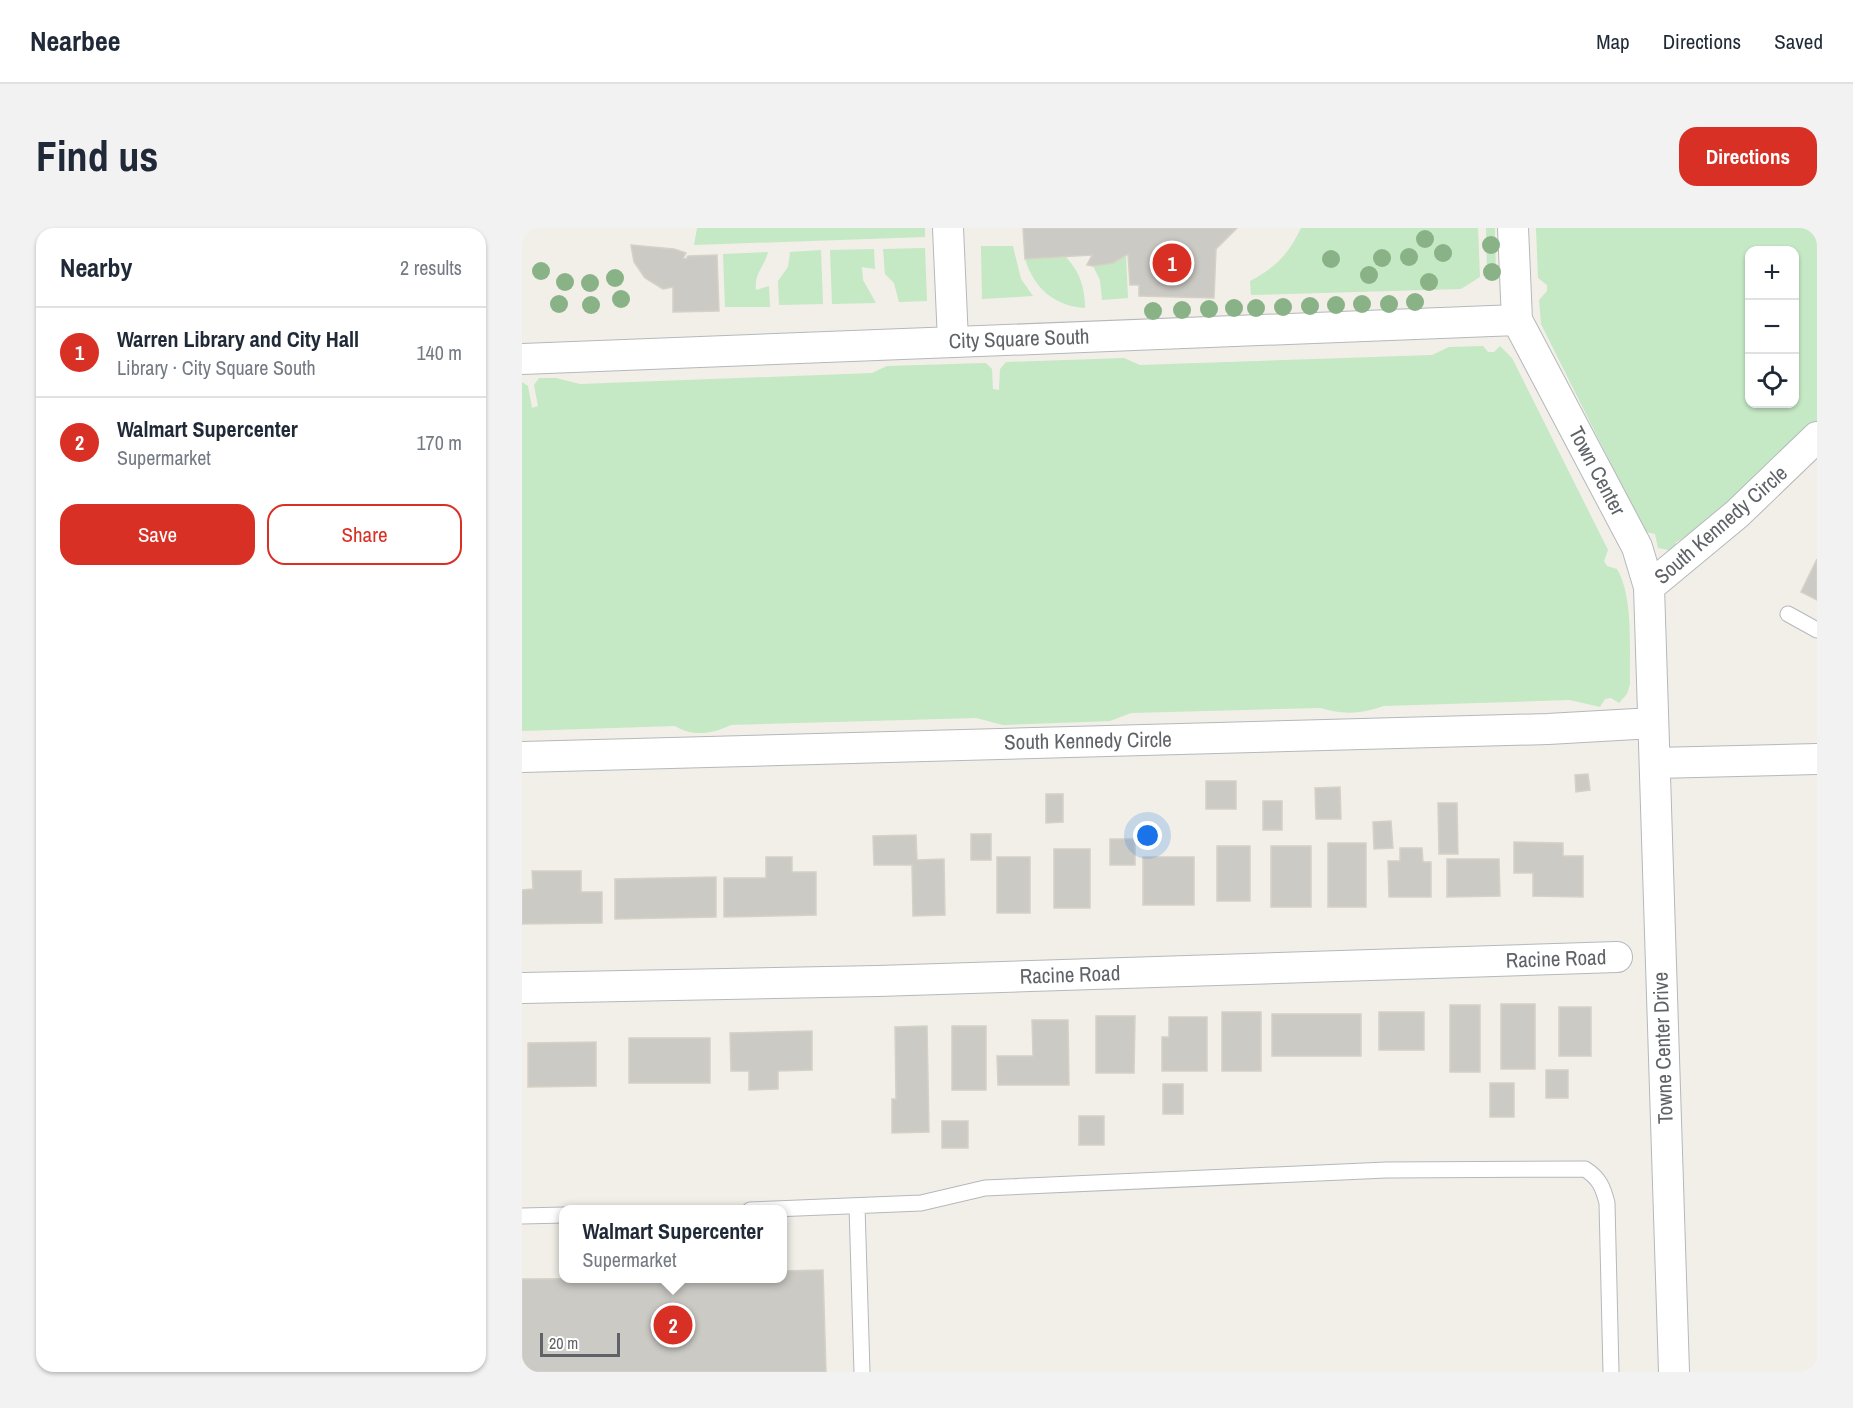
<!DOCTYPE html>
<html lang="en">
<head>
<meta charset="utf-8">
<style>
  :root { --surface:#fff; --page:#f2f2f3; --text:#1f2937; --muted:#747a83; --line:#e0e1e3; --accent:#d93025 }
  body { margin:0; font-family:"Archivo Narrow",sans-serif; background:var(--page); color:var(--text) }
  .controls { position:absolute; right:18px; top:18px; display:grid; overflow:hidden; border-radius:12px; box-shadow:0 2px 4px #0004 }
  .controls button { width:54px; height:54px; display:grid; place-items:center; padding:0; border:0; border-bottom:2px solid var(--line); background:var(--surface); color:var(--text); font:30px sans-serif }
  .scale { position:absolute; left:18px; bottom:15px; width:80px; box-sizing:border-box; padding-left:6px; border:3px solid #5f6368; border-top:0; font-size:16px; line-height:21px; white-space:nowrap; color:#5f6368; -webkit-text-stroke:4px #fff; paint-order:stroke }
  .you { position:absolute; left:626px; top:608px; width:21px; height:21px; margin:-15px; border:4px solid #fff; border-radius:50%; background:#1a73e8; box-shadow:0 0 0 9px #1a73e833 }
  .badge { display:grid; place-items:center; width:39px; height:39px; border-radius:50%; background:var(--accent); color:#fff; font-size:20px; font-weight:700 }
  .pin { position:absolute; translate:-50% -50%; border:3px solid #fff; box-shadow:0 2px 6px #0006 }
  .popup { position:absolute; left:37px; top:977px; width:228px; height:78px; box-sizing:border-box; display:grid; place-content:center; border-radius:12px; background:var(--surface); filter:drop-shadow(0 2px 4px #0005); font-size:20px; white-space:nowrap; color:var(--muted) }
  .popup b { font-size:22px; color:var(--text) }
  .popup::after { content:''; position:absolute; left:50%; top:100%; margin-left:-12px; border:12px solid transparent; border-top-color:var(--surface) }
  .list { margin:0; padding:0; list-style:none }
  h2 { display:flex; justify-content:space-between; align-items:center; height:78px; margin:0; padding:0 24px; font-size:26px }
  h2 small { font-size:20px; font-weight:400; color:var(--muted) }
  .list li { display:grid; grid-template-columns:39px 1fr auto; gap:18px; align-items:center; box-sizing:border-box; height:90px; padding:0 24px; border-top:2px solid var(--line) }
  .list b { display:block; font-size:22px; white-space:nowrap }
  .list p { margin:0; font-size:20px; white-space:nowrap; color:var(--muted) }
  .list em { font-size:20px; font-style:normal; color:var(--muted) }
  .actions { display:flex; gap:12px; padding:18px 24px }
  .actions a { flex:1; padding:14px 0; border:2px solid var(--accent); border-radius:18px; text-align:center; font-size:21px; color:var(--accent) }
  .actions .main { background:var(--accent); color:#fff }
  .icon { flex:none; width:33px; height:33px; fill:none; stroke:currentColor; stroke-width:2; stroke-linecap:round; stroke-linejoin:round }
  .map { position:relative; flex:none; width:1295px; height:1144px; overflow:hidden; border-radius:18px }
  header { display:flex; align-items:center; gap:36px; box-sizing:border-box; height:84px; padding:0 30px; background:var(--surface); border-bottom:2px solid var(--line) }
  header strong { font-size:28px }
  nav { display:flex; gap:33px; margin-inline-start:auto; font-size:21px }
  .intro { display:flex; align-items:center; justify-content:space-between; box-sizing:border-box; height:144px; padding:0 36px }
  h1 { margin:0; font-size:42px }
  .button { padding:15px 27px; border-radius:18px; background:var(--accent); color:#fff; font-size:21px; font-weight:700 }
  main { display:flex; gap:36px; padding:0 36px }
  aside { flex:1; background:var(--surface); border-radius:18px; box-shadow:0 2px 4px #0004 }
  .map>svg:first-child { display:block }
</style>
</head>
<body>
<header>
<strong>Nearbee</strong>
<nav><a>Map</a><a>Directions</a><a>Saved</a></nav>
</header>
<div class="intro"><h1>Find us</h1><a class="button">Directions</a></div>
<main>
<aside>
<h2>Nearby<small>2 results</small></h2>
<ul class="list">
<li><span class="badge">1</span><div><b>Warren Library and City Hall</b><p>Library · City Square South</p></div><em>140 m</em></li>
<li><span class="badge">2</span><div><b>Walmart Supercenter</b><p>Supermarket</p></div><em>170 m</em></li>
</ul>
<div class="actions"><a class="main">Save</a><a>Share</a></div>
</aside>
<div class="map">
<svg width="1295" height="1144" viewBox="0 0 1295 1144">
  <rect width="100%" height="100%" fill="#f1efe8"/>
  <path fill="#c5e8c5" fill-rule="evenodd" d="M175,0H403V9L172,17Z
    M779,0H956L958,49L939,61L729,67L728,53C753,40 767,26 779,0Z
    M964,0H973L974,48H965Z
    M1014,0H1295V197L1169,313L1160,311L1154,314L1152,323L1136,320L1133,306L1123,304L1019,96L1017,72L1025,63V57L1016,50ZM1228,22H1272V176H1228Z
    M459,18H491L499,51L511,68L460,71Z
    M403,20L405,73L377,74L372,55L363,46L361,21Z
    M352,21L353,41L340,39L341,52L354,75L310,76L308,22Z
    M299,22L301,76L257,77L256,53L266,39L268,24Z
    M246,24C243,38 232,45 234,62L247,58L248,79H203L201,26Z
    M604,28L606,70L580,72L578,52L571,38L591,35Z
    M544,29C558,44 563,60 563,80C532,78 512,60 503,31Z
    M961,118L966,124H972L978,118L990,130L1086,322L1082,333L1085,338L1095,341C1112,370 1107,422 1108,456L1105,466L1097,475L1089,470L1083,471L1078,479L1048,472L862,478C837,486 823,487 798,480L609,485L588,493L481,497L454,490L209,497C190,506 171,509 153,498L0,503V154L6,158L10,180L16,178L12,157L17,150H34L58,156L350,145L365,138L464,135L470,141L471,161L477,162L478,141L484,134L602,130L618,137L910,127L927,119Z"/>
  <path fill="#cccac5" stroke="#d6d1c6" stroke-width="1.5" d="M501,0H715L694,21L692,70L617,68V57H608L606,26L591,35L571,38L565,37L570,27L503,31Z
    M109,17L152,21L164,25L161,30L164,31L166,28L195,27L197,83L151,84V59L141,61L123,50L112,34Z
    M1295,331V372L1279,364Z
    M1066,546L1068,562L1054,564L1053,547Z
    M684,553H714V581H684Z
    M818,559L819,591H794L793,560Z
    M524,566H541V594L524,595Z
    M741,573H760V602H741Z
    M916,575H935L936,626H917Z
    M869,593L871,620L852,621L851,594Z
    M449,606H469V632H449Z
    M394,607L395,632L422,631L423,687L391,688L390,637H352L351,608Z
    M588,611H613V637H588Z
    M992,614L1041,615V628H1061V669L1011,668V645H992Z
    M806,615H844V679H806Z
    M695,618H728V673H695Z
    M749,618H789V679H749Z
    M878,620H900L901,634H909V669H867L866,633H878Z
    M532,621H568V680H532Z
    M244,629H270V644H294V687L202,689V650H244Z
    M475,629H508V685H475Z
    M621,629H672V677H621Z
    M925,631H977L978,668L925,669Z
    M10,643H59V664H80V695L0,696V662L11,661Z
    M194,649V689L93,691V651Z
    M979,776H1013V841H979Z
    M928,777H958V844H928Z
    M1037,779H1069V828H1037Z
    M700,784H739V843H700Z
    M857,784H902V822H857Z
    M750,786H839V828H750Z
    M574,788H613L612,845H574Z
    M647,789H685V843H640V809H647Z
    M510,792H546L547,857H476L475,828H511Z
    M405,798L407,904L370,905V871H374L373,799Z
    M430,798H464V862H430Z
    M290,803V842L256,843V861L227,862V843H209L208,805Z
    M107,810H188V855H107Z
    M74,814V858L6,859V815Z
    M1024,842H1046V870H1024Z
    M968,855H992V889H968Z
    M641,856H661V886H641Z
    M557,888H582V917H557Z
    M420,893H446V920H420Z
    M301,1042L304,1144H0V1051L260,1050V1043Z"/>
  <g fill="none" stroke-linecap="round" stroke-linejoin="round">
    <g stroke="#b5b8bc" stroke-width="17">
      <path id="lane" d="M1266,386L1295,402
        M335,978L340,1144
        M228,982L399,975L463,960L864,942L1063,941C1077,950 1081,959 1085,975L1089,1144
        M0,988L42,987"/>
    </g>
    <g stroke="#b5b8bc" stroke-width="32">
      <path id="street" d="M426,0L431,113
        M991,0L995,92L1115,319L1127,359L1152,1144
        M0,131L995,92
        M1127,359L1215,286L1295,209
        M0,529L1026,501L1131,495
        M1133,535L1295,531
        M0,760L356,753L1095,729"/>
    </g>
    <use href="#lane" stroke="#fff" stroke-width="15"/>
    <use href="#street" stroke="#fff" stroke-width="30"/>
  </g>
  <g fill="#89b387">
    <circle cx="903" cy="11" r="9"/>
    <circle cx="969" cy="17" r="9"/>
    <circle cx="921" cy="25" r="9"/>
    <circle cx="887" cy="29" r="9"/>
    <circle cx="860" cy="30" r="9"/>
    <circle cx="809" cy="31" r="9"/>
    <circle cx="19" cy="43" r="9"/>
    <circle cx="970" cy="44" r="9"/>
    <circle cx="847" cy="47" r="9"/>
    <circle cx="93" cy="50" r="9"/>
    <circle cx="43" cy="54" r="9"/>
    <circle cx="907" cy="54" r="9"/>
    <circle cx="68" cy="55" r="9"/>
    <circle cx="99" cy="71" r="9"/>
    <circle cx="893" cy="74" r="9"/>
    <circle cx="37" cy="76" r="9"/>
    <circle cx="840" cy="76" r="9"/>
    <circle cx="867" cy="76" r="9"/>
    <circle cx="69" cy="77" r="9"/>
    <circle cx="814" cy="77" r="9"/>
    <circle cx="788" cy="78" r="9"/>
    <circle cx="761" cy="79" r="9"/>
    <circle cx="712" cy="80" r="9"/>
    <circle cx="734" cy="80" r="9"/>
    <circle cx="687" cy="81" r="9"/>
    <circle cx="660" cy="82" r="9"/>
    <circle cx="631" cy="83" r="9"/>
  </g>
  <g text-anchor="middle" stroke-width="4.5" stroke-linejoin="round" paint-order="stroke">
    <g font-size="21" fill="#5f6368" stroke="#fff">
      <text transform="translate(497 111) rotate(-2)" y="7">City Square South</text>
      <text transform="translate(1075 243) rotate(62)" y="7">Town Center</text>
      <text transform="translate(1199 297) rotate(-41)" y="7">South Kennedy Circle</text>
      <text transform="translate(566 513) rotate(-1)" y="7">South Kennedy Circle</text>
      <text transform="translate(1034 731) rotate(-2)" y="7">Racine Road</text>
      <text transform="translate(548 747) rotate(-2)" y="7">Racine Road</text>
      <text transform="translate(1141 820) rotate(-92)" y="7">Towne Center Drive</text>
    </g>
  </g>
</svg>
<div class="controls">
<button>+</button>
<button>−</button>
<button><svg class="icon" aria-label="locate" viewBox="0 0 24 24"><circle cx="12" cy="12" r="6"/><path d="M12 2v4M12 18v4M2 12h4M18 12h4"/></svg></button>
</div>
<div class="scale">20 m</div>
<div class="you"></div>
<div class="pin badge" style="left:650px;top:35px">1</div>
<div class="pin badge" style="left:151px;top:1097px">2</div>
<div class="popup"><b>Walmart Supercenter</b>Supermarket</div>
</div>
</main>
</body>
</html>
